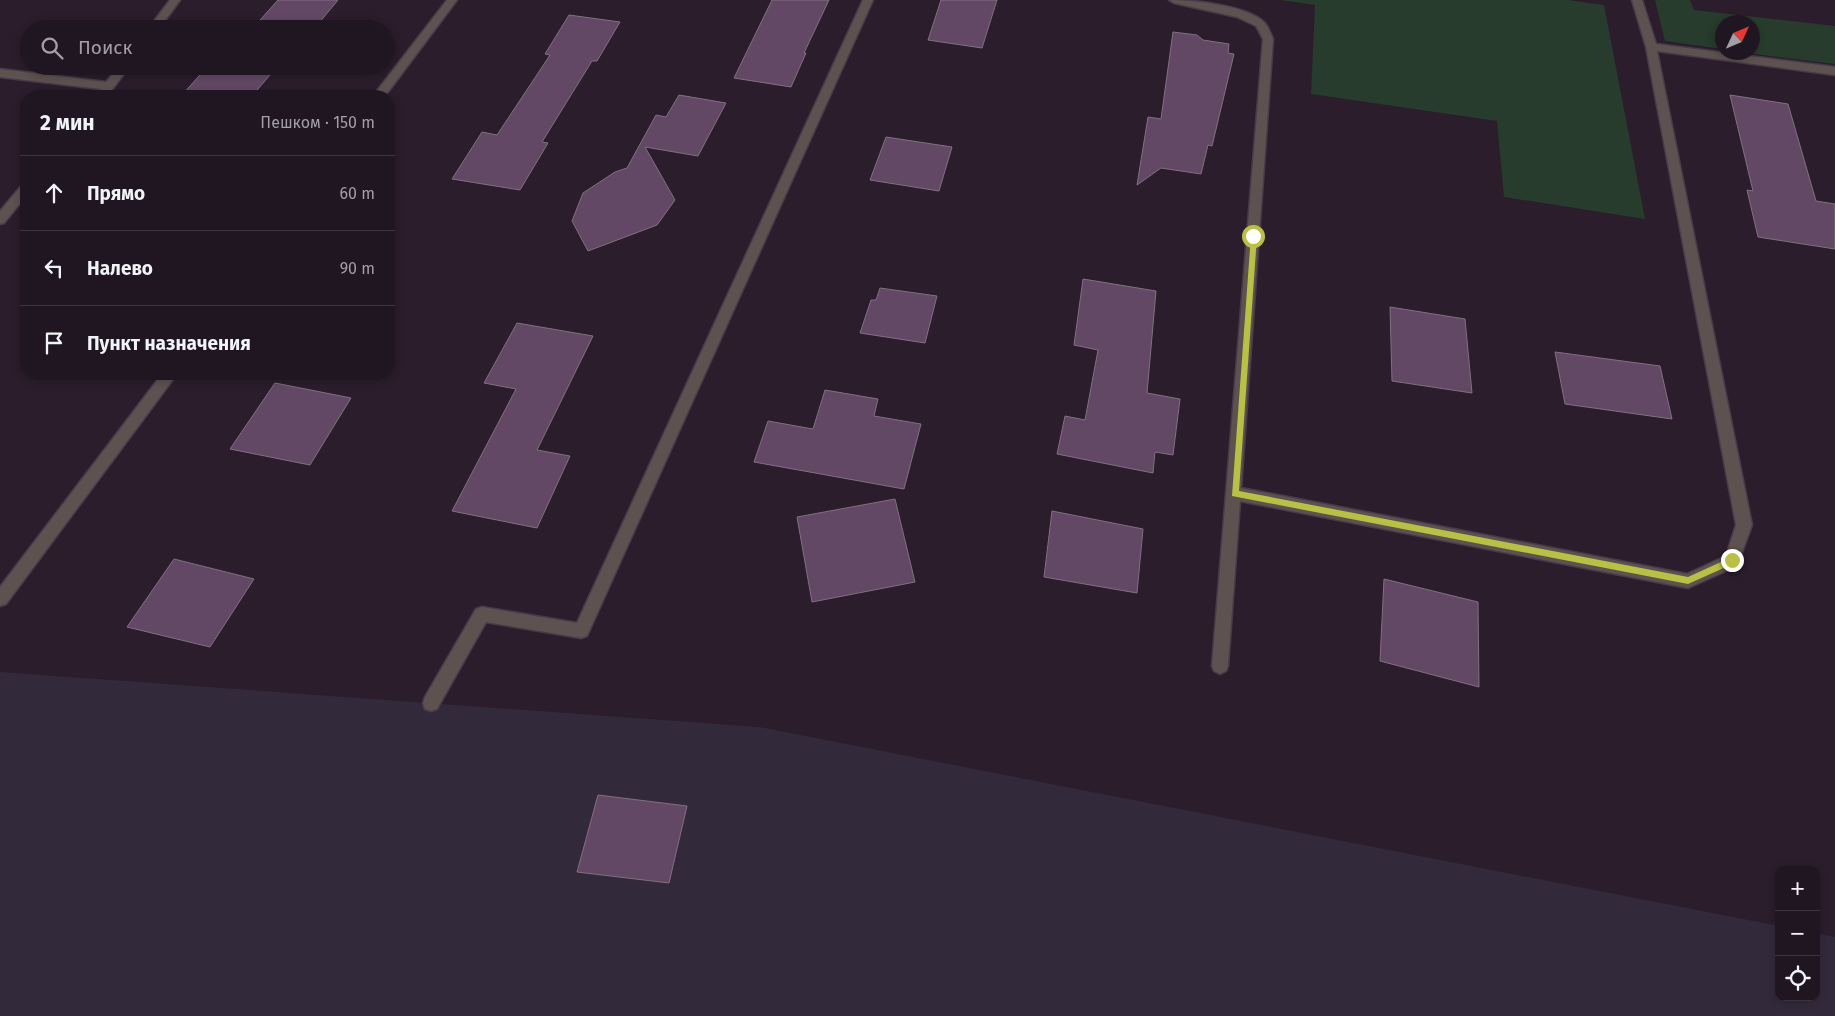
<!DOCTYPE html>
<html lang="ru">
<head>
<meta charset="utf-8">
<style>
  :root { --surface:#201621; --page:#281f2a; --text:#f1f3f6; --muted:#a29fa5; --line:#3d353f }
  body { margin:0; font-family:"Fira Sans",sans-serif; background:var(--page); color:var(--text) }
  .controls { position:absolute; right:15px; bottom:15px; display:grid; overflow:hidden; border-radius:10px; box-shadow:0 2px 8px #0003 }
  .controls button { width:45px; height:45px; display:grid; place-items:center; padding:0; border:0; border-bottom:1px solid var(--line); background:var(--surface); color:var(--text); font:25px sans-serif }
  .compass { position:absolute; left:1715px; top:15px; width:45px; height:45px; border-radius:50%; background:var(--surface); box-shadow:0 2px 8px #0003; rotate:46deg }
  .stop { position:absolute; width:15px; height:15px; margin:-11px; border:4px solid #bac045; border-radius:50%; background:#fff }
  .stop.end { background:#bac045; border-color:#fff; box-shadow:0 1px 5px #0008 }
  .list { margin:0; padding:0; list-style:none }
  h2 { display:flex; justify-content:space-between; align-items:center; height:65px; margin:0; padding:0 20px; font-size:21px }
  h2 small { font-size:16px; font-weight:400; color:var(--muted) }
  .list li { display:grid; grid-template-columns:32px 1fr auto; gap:15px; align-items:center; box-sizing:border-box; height:75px; padding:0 20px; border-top:1px solid var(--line) }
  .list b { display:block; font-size:19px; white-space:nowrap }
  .list em { font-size:16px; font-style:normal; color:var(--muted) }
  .icon { flex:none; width:28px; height:28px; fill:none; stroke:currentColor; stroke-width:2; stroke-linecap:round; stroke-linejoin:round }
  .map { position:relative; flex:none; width:1835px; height:1016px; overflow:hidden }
  .search { position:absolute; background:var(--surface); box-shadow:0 2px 8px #0003; left:20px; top:20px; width:375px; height:55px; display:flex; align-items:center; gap:12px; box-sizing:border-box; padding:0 18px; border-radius:28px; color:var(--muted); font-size:19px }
  .panel { position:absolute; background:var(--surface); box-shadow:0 2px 8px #0003; left:20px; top:90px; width:375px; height:290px; border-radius:20px }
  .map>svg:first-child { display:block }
</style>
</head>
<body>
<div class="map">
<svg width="1835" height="1016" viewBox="0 0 1835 1016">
  <rect width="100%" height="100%" fill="#2b1d2c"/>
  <path fill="#322a3a" d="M0,672L759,727L1779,926V997H1816V933L1835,937V1016H0Z"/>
  <path fill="#273c2c" d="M1281,0H1568L1604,5L1645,219L1504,197L1497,121L1311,94L1315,5Z
    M1655,0H1690L1694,10L1835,26V64L1747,53L1752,52V22H1722V49L1665,41Z"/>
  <path fill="#624864" stroke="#817082" d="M278,0H338L314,29H252Z
    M772,0H829L804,53H806L791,87L734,78Z
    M941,0H997L982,48L928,40Z
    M569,15L620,22L597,61H592L542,142L548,143L520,190L452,179L482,132L497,135L550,55L545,54Z
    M1173,32L1197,35L1203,40L1229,44L1228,53L1234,54L1212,146L1208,145L1201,174L1161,168L1137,185L1148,117L1161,119Z
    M208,66H288L285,70L276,68L252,96H181Z
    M679,95L726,103L698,156L645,147L675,200L657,225L588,251L572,221L583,193L615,172L627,168L656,115L666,117Z
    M1730,95L1788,104L1816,201L1835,204V249L1758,237L1747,190L1753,191Z
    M886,137L952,147L939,191L870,180Z
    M1083,279L1156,291L1147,393L1180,399L1173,455L1155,452L1153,473L1057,454L1065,416L1085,420L1098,350L1074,345Z
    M880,288L937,296L925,343L860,333L871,300H876Z
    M1390,307L1465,319L1472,393L1392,381Z
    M517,323L593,336L537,450L570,456L537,528L452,511L516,389L484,383Z
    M1555,352L1660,366L1672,419L1565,404Z
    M275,383L351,398L310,465L230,449Z
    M825,390L878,399L874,416L921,424L904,489L754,462L768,421L813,429Z
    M895,499L915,582L812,602L797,517Z
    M1052,511L1143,529L1137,593L1044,577Z
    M174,559L254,579L210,647L127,627Z
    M1384,579L1478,602L1479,687L1380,661Z
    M598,795L687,806L669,883L577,872Z"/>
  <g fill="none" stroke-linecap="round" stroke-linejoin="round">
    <g stroke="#483a49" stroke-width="3">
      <path id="lane" d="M170,0H180L159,29H148Z
        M447,0H457L385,96H373Z
        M863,0H873L587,636L581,638L486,622L437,709L431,711L425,709L423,703L425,697L476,609L482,607L577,623Z
        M1169,0C1192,0 1246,5 1264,22C1268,26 1271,34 1273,39L1241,488L1687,574L1726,556L1736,525L1646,47L1632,0H1642L1656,44L1835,67V75L1657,51L1752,525L1737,566L1688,588L1240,501L1228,666L1226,671L1220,674L1214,671L1212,666L1263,39L1256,26L1237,17L1174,3Z
        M119,66H130L107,96H95L101,89L0,77V69L106,82Z
        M26,184V196L4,223L0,224V211L22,185Z
        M162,374H177L6,604L0,606V587Z"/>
    </g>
    <use href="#lane" fill="#5d5250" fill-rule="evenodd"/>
  </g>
  <path fill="#bac045" d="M1251,235L1257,236L1239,491L1688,577L1732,557L1735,558V563L1688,584L1232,496Z"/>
</svg>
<div class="controls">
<button>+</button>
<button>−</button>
<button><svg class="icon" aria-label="locate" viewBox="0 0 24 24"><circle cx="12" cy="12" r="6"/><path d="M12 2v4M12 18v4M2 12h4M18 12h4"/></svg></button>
</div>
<svg class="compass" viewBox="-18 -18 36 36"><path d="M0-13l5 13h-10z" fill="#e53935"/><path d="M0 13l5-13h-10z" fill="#a29fa5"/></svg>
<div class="stop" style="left:1253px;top:236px"></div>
<div class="stop end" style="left:1732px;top:560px"></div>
<div class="search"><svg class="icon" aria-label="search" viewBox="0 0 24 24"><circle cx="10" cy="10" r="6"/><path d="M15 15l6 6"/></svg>Поиск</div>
<section class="panel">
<h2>2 мин<small>Пешком · 150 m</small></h2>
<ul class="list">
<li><svg class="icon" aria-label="ahead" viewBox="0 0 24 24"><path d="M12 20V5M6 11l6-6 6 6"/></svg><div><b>Прямо</b></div><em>60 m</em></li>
<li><svg class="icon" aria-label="left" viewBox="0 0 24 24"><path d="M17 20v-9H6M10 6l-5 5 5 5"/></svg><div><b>Налево</b></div><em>90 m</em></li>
<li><svg class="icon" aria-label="arrive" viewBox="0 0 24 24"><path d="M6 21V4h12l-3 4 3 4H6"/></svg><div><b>Пункт назначения</b></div></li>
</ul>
</section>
</div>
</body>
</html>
